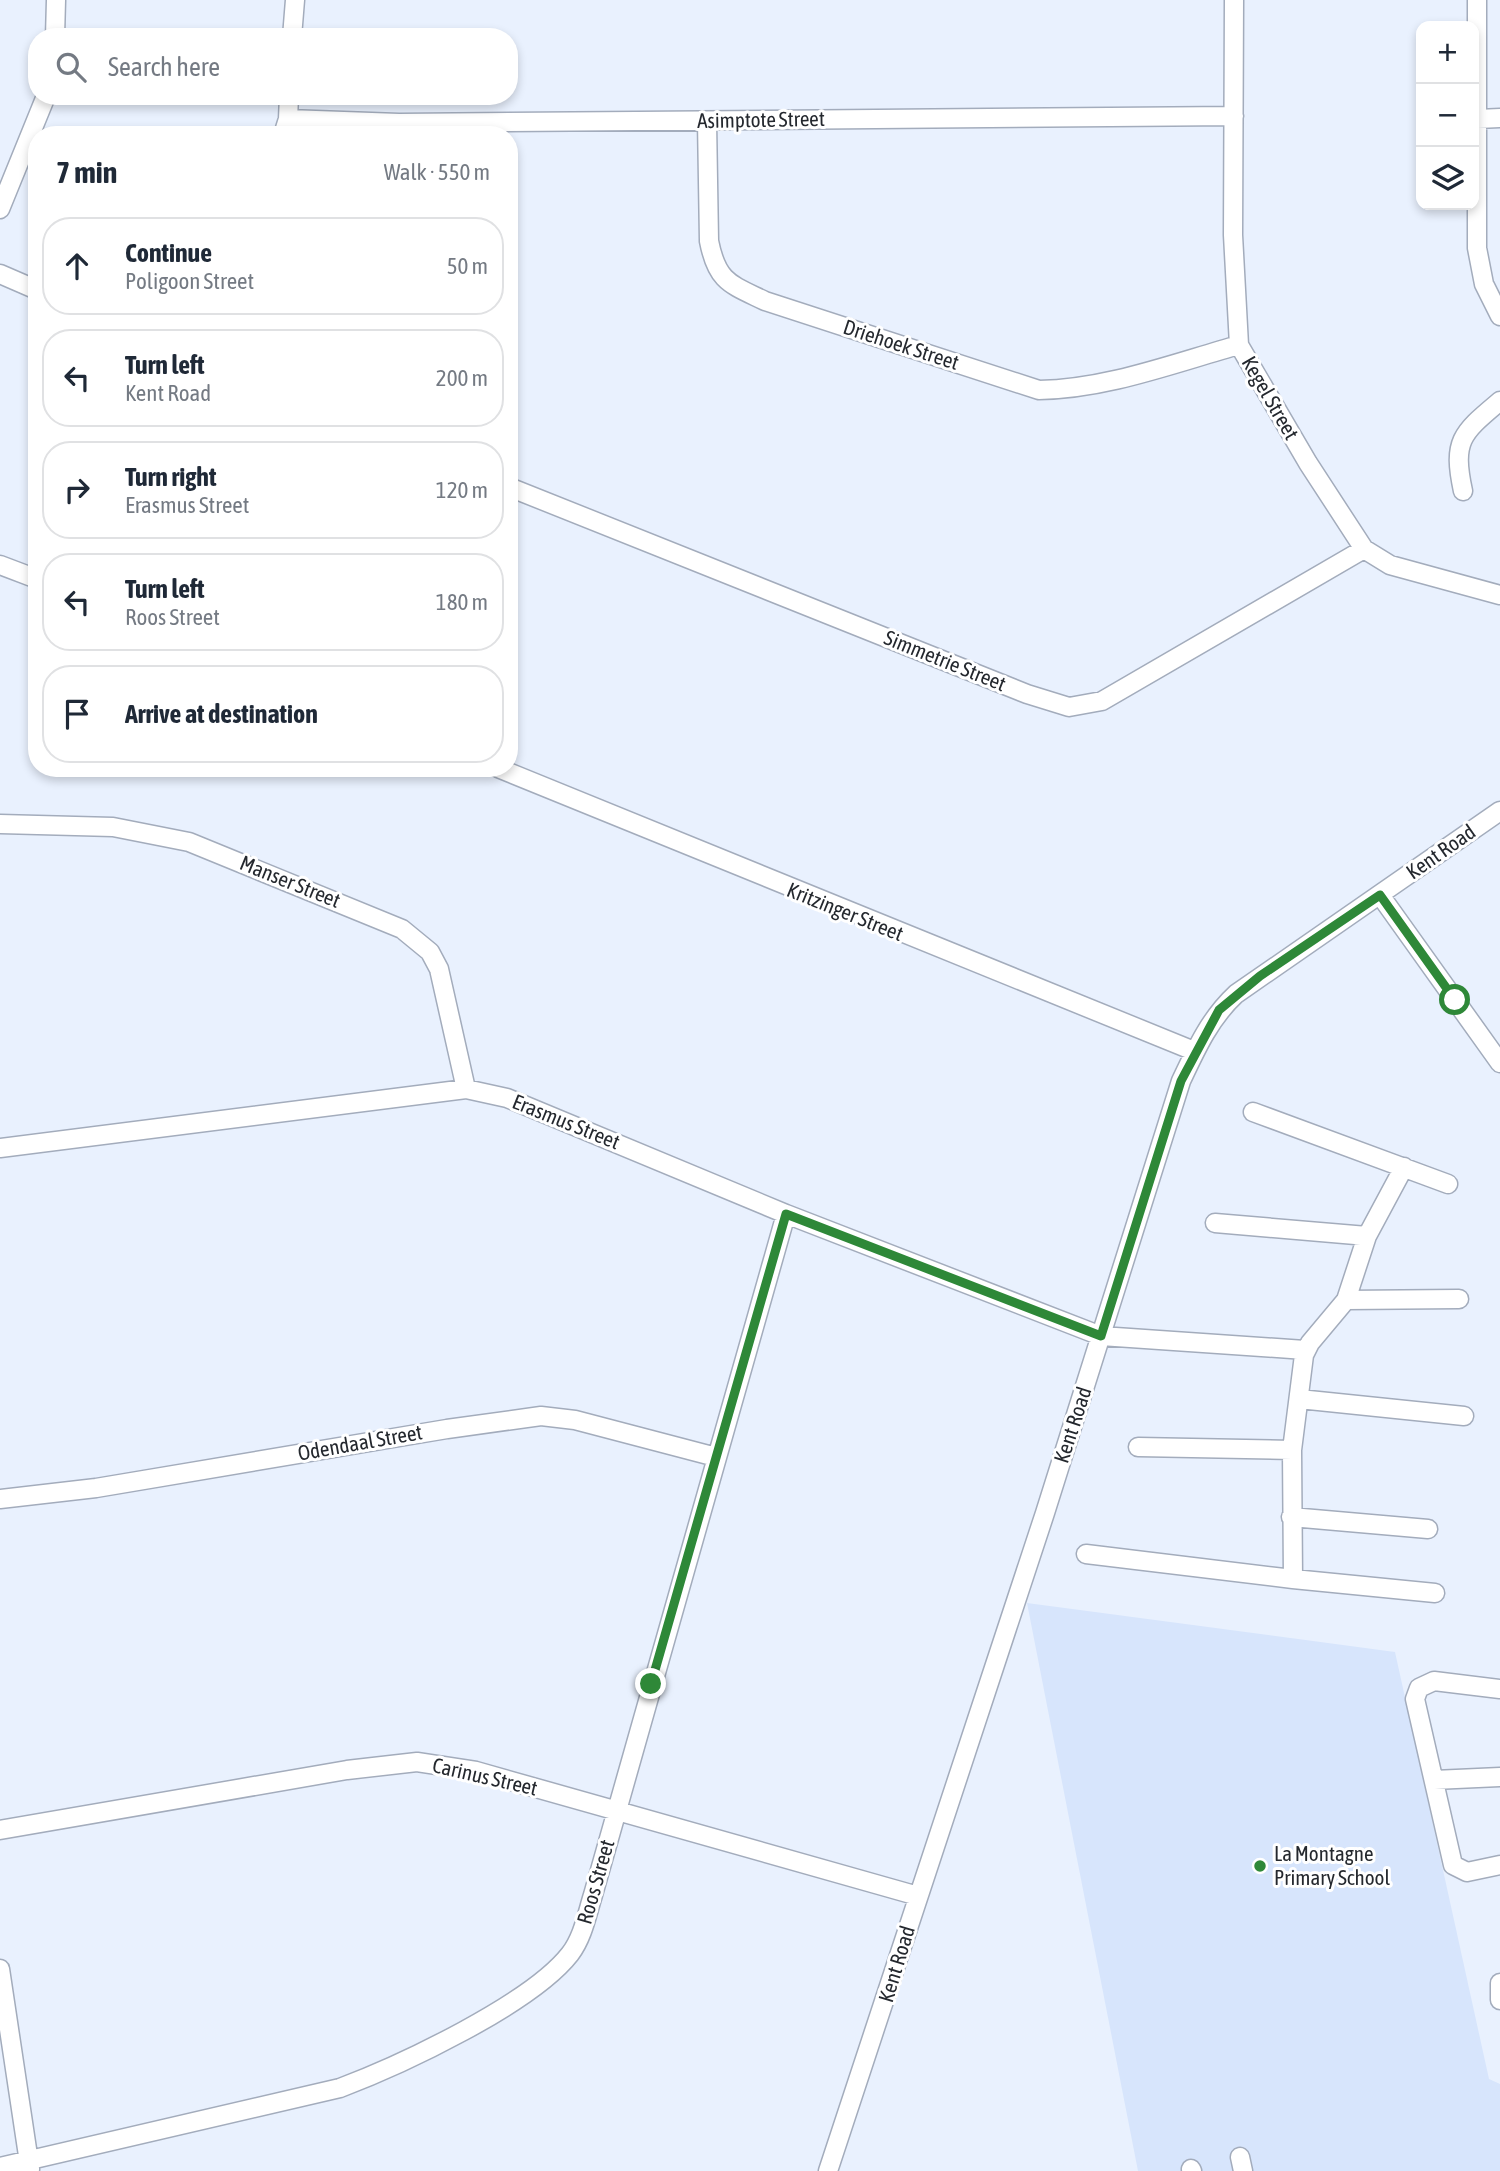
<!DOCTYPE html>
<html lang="en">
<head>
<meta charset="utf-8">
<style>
  :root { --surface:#fff; --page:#f6f6f7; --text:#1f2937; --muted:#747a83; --line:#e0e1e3 }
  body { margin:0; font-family:"Asap Condensed",sans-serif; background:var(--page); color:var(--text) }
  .controls { position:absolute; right:21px; top:21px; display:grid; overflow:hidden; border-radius:14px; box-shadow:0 4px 10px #0003 }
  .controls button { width:63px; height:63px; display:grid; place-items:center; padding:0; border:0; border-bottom:2px solid var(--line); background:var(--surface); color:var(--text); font:35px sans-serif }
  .stop { position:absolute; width:21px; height:21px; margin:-16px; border:5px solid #2e8838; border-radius:50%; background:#fff }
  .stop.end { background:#2e8838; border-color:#fff; box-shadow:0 2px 7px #0008 }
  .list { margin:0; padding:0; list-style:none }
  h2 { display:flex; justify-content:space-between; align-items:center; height:91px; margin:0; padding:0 28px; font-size:30px }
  h2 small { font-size:23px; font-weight:400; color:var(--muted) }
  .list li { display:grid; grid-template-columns:46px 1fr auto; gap:21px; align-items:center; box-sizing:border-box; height:98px; margin:0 14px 14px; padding:0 14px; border:2px solid var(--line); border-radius:28px }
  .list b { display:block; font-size:26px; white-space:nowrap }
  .list p { margin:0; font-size:23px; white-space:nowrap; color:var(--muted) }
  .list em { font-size:23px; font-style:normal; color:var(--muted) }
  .icon { flex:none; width:38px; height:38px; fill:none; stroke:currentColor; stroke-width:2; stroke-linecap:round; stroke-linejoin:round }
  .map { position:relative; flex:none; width:1500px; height:2171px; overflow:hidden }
  .search { position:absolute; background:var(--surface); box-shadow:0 4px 10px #0003; left:28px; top:28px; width:490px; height:77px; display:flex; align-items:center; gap:18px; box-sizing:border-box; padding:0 24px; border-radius:28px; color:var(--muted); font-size:26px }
  .panel { position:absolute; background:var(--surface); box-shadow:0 4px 10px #0003; left:28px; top:126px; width:490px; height:651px; border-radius:28px }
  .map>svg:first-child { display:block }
</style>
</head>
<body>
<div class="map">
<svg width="1500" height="2171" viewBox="0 0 1500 2171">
  <rect width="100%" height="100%" fill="#e9f1fe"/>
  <path fill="#d7e5fc" d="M1027,1603L1395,1652L1489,2079L1500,2084V2171H1138Z"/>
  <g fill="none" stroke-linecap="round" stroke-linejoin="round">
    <g stroke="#a3acbc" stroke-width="21">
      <path id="minor" d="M1234,0L1233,235L1239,345L1308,463L1364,549L1390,565L1500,595
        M1477,0V248L1484,284L1500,316
        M55,37L56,0
        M292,37L295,0
        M288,119L399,123L1234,116
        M1478,119L1500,118
        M707,121L709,241C717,282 730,284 765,301L1039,390C1107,389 1174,363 1239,345
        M283,135L288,119L289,96
        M0,209L46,96
        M0,274L37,290
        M509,487L1027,694L1069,707L1102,701L1364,549
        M1463,491C1452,440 1462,433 1500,401
        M0,565L37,579
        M498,768L1194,1051
        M0,824L113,827L189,842L402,929L430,952L439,969L466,1089
        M1380,895L1500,1063
        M1253,1112L1448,1184
        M0,1148L466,1089L507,1098L786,1214L1101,1336L1305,1350
        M1215,1223L1367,1236
        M1346,1300L1459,1299
        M1299,1399L1464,1416
        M1138,1447L1292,1450
        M0,1499L96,1488L447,1429L541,1416L575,1420L716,1457
        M1291,1517L1428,1529
        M1086,1554L1293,1579L1435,1593
        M1293,1579L1292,1450L1304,1355L1310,1343L1346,1300L1367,1236L1404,1167
        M1500,1689L1434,1681L1419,1688L1415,1699L1453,1865L1467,1872L1500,1865
        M1434,1780L1500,1777
        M0,1830L347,1770L417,1762L476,1771L918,1896
        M0,1969L30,2169
        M1500,1983V2000
        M1240,2157L1243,2171
        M0,2167L340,2088C401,2065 531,2004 570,1954C583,1937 587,1914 593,1895L786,1214
        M1191,2169L1192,2171
        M828,2171L1045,1513L1181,1081C1196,1049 1210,1018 1236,994L1500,811"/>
    </g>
    <use href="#minor" stroke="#fff" stroke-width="18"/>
  </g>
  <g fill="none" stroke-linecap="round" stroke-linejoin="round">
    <path stroke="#2e8838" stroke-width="9" d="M651,1684L786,1214L1101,1336L1181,1081L1219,1010L1260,976L1380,895L1455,1000"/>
  </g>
  <circle fill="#2e8838" stroke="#fff" stroke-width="2.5" cx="1260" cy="1866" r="7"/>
  <g text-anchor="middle" stroke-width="6" stroke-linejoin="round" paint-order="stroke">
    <g font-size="21" fill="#24282e" stroke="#fff">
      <text transform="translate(761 120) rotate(-1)" y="7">Asimptote Street</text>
      <text transform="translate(901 345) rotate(18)" y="7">Driehoek Street</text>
      <text transform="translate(1270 398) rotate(60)" y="7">Kegel Street</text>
      <text transform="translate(945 661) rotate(22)" y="7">Simmetrie Street</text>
      <text transform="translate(1441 852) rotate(-35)" y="7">Kent Road</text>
      <text transform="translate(290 882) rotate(22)" y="7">Manser Street</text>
      <text transform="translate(845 912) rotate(22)" y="7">Kritzinger Street</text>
      <text transform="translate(566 1122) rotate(22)" y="7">Erasmus Street</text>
      <text transform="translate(1073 1425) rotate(-72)" y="7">Kent Road</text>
      <text transform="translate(360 1443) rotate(-10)" y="7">Odendaal Street</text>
      <text transform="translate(485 1777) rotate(13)" y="7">Carinus Street</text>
      <text transform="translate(596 1882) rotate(-74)" y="7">Roos Street</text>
      <text transform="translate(897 1964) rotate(-73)" y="7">Kent Road</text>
    </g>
    <g font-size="21" fill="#24282e" stroke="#fff" text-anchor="start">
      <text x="1274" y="1861">La Montagne<tspan x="1274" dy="24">Primary School</tspan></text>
    </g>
  </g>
</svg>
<div class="controls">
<button>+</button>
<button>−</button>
<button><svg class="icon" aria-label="layers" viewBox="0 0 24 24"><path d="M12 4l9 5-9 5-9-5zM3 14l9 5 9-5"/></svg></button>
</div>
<div class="stop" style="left:1455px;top:1000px"></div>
<div class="stop end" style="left:651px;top:1684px"></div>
<div class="search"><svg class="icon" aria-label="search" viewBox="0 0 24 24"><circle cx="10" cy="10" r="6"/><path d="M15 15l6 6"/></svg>Search here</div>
<section class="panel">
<h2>7 min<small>Walk · 550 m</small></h2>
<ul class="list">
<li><svg class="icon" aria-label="ahead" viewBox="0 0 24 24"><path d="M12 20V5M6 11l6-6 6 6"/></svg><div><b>Continue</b><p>Poligoon Street</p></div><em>50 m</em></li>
<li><svg class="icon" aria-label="left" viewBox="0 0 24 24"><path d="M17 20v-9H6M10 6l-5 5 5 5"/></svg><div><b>Turn left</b><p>Kent Road</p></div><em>200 m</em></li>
<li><svg class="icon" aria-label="right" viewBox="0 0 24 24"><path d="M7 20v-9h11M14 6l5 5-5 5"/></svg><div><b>Turn right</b><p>Erasmus Street</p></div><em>120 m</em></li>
<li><svg class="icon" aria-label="left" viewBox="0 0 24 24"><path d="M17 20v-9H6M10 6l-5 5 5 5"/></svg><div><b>Turn left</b><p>Roos Street</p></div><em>180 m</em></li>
<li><svg class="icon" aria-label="arrive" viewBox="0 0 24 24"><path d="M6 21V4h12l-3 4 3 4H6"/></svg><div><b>Arrive at destination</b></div></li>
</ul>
</section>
</div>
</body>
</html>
